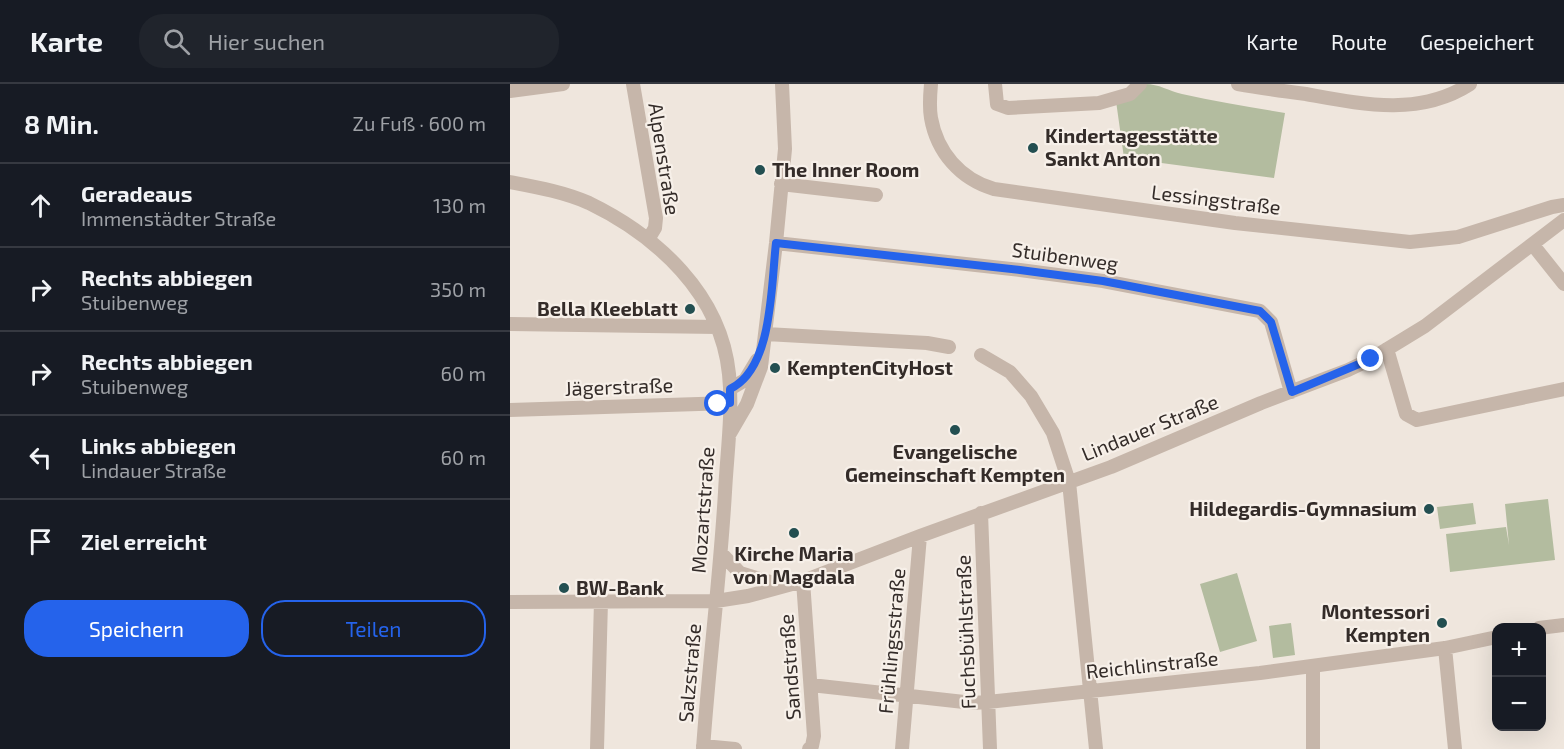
<!DOCTYPE html>
<html lang="de">
<head>
<meta charset="utf-8">
<style>
  :root { --surface:#171b24; --page:#20242c; --text:#f1f3f6; --muted:#9ea1a6; --line:#363941; --accent:#2563eb }
  body { margin:0; font-family:"Exo 2",sans-serif; background:var(--page); color:var(--text) }
  .controls { position:absolute; right:18px; bottom:18px; display:grid; overflow:hidden; border-radius:12px; box-shadow:0 6px 24px #0002 }
  .controls button { width:54px; height:54px; display:grid; place-items:center; padding:0; border:0; border-bottom:2px solid var(--line); background:var(--surface); color:var(--text); font:30px sans-serif }
  .stop { position:absolute; width:18px; height:18px; margin:-14px; border:4px solid #2563eb; border-radius:50%; background:#fff }
  .stop.end { background:#2563eb; border-color:#fff; box-shadow:0 2px 6px #0008 }
  .list { margin:0; padding:0; list-style:none }
  h2 { display:flex; justify-content:space-between; align-items:center; height:78px; margin:0; padding:0 24px; font-size:26px }
  h2 small { font-size:20px; font-weight:400; color:var(--muted) }
  .list li { display:grid; grid-template-columns:39px 1fr auto; gap:18px; align-items:center; box-sizing:border-box; height:84px; padding:0 24px; border-top:2px solid var(--line) }
  .list b { display:block; font-size:22px; white-space:nowrap }
  .list p { margin:0; font-size:20px; white-space:nowrap; color:var(--muted) }
  .list em { font-size:20px; font-style:normal; color:var(--muted) }
  .actions { display:flex; gap:12px; padding:18px 24px }
  .actions a { flex:1; padding:14px 0; border:2px solid var(--accent); border-radius:24px; text-align:center; font-size:21px; color:var(--accent) }
  .actions .main { background:var(--accent); color:#fff }
  .icon { flex:none; width:33px; height:33px; fill:none; stroke:currentColor; stroke-width:2; stroke-linecap:round; stroke-linejoin:round }
  .map { position:relative; flex:none; width:1054px; height:665px; overflow:hidden }
  header { display:flex; align-items:center; gap:36px; box-sizing:border-box; height:84px; padding:0 30px; background:var(--surface); border-bottom:2px solid var(--line) }
  header strong { font-size:28px }
  nav { display:flex; gap:33px; margin-inline-start:auto; font-size:21px }
  .search { width:420px; height:54px; background:var(--page); display:flex; align-items:center; gap:15px; box-sizing:border-box; padding:0 21px; border-radius:24px; color:var(--muted); font-size:22px }
  main { display:flex }
  aside { flex:1; background:var(--surface) }
  .map>svg:first-child { display:block }
</style>
</head>
<body>
<header>
<strong>Karte</strong>
<div class="search"><svg class="icon" aria-label="search" viewBox="0 0 24 24"><circle cx="10" cy="10" r="6"/><path d="M15 15l6 6"/></svg>Hier suchen</div>
<nav><a>Karte</a><a>Route</a><a>Gespeichert</a></nav>
</header>
<main>
<aside>
<h2>8 Min.<small>Zu Fuß · 600 m</small></h2>
<ul class="list">
<li><svg class="icon" aria-label="ahead" viewBox="0 0 24 24"><path d="M12 20V5M6 11l6-6 6 6"/></svg><div><b>Geradeaus</b><p>Immenstädter Straße</p></div><em>130 m</em></li>
<li><svg class="icon" aria-label="right" viewBox="0 0 24 24"><path d="M7 20v-9h11M14 6l5 5-5 5"/></svg><div><b>Rechts abbiegen</b><p>Stuibenweg</p></div><em>350 m</em></li>
<li><svg class="icon" aria-label="right" viewBox="0 0 24 24"><path d="M7 20v-9h11M14 6l5 5-5 5"/></svg><div><b>Rechts abbiegen</b><p>Stuibenweg</p></div><em>60 m</em></li>
<li><svg class="icon" aria-label="left" viewBox="0 0 24 24"><path d="M17 20v-9H6M10 6l-5 5 5 5"/></svg><div><b>Links abbiegen</b><p>Lindauer Straße</p></div><em>60 m</em></li>
<li><svg class="icon" aria-label="arrive" viewBox="0 0 24 24"><path d="M6 21V4h12l-3 4 3 4H6"/></svg><div><b>Ziel erreicht</b></div></li>
</ul>
<div class="actions"><a class="main">Speichern</a><a>Teilen</a></div>
</aside>
<div class="map">
<svg width="1054" height="665" viewBox="0 0 1054 665">
  <rect width="100%" height="100%" fill="#efe6dd"/>
  <path fill="#b3bc9f" d="M635,0C649,0 659,7 672,10C706,18 741,23 775,29L764,94L614,74L606,17Z
    M1038,415L1045,476L940,488L936,450L996,443L999,461L995,420Z
    M963,419L966,440L930,445L927,423Z
    M727,489L747,557L710,568L690,500Z
    M781,539L785,571L763,574L759,542Z"/>
  <g fill="none" stroke-linecap="round" stroke-linejoin="round">
    <path stroke="#c6b6aa" stroke-width="14" d="M123,0L146,134L145,144L139,154
      M421,0C420,11 419,23 421,34C427,68 450,95 484,105L725,139L900,158L948,153L1042,123L1054,121
      M485,0L487,20L498,24L589,19L620,10L630,0
      M728,0C750,4 773,7 796,10C851,20 909,33 960,0
      M0,7L53,0
      M0,98C26,103 54,108 79,119C147,152 211,210 219,290C223,328 217,369 215,408C210,494 199,579 193,665
      M271,100L366,111
      M266,159L510,186L593,197L750,227L761,238L781,308
      M1023,161L1054,200
      M0,240L207,243
      M256,250L417,259L439,263
      M877,265L896,330L907,336L1054,305
      M471,271L500,288L521,312L543,349L559,398L586,665
      M220,305L235,296L247,276
      M0,326L220,319
      M219,351L237,320L251,283L266,159L275,65L272,0
      M471,429L480,665
      M211,469L230,489L270,501
      M293,497L304,652L302,662L299,665
      M0,518L206,517L238,512L293,497L410,452L601,383L751,319L838,286L861,275L915,242L1054,136
      M1029,544L1054,541
      M935,564L945,665
      M803,582V665
      M301,601L463,619L478,618L750,589L935,564L987,553
      M193,662L225,665
      M87,665L91,517
      M392,665L410,452"/>
  </g>
  <g fill="none" stroke-linecap="round" stroke-linejoin="round">
    <path stroke="#2563eb" stroke-width="8" d="M208,320L220,319V305C263,285 261,201 266,159L510,186L593,197L750,227L761,238L782,308L861,275"/>
  </g>
  <g fill="#234f51" stroke="#f7f0e9" stroke-width="2">
    <circle cx="523" cy="64" r="6"/>
    <circle cx="250" cy="86" r="6"/>
    <circle cx="180" cy="225" r="6"/>
    <circle cx="265" cy="284" r="6"/>
    <circle cx="445" cy="346" r="6"/>
    <circle cx="919" cy="425" r="6"/>
    <circle cx="284" cy="449" r="6"/>
    <circle cx="54" cy="504" r="6"/>
    <circle cx="932" cy="539" r="6"/>
  </g>
  <g text-anchor="middle" stroke-width="4.5" stroke-linejoin="round" paint-order="stroke">
    <g font-size="20" font-weight="bold" fill="#342c29" stroke="#f7f0e9" text-anchor="start">
      <text x="535" y="59">Kindertagesstätte<tspan x="535" dy="23">Sankt Anton</tspan></text>
      <text x="262" y="93">The Inner Room</text>
      <text x="168" y="232" text-anchor="end">Bella Kleeblatt</text>
      <text x="277" y="291">KemptenCityHost</text>
      <text x="445" y="375" text-anchor="middle">Evangelische<tspan x="445" dy="23">Gemeinschaft Kempten</tspan></text>
      <text x="907" y="432" text-anchor="end">Hildegardis-Gymnasium</text>
      <text x="284" y="477" text-anchor="middle">Kirche Maria<tspan x="284" dy="23">von Magdala</tspan></text>
      <text x="66" y="511">BW-Bank</text>
      <text x="920" y="535" text-anchor="end">Montessori<tspan x="920" dy="23">Kempten</tspan></text>
    </g>
    <g font-size="20" fill="#342c29" stroke="#f7f0e9">
      <text transform="translate(154 75) rotate(81)" y="7">Alpenstraße</text>
      <text transform="translate(706 116) rotate(7)" y="7">Lessingstraße</text>
      <text transform="translate(555 173) rotate(8)" y="7">Stuibenweg</text>
      <text transform="translate(109 303) rotate(-2)" y="7">Jägerstraße</text>
      <text transform="translate(640 344) rotate(-22)" y="7">Lindauer Straße</text>
      <text transform="translate(193 426) rotate(-86)" y="7">Mozartstraße</text>
      <text transform="translate(456 548) rotate(-92)" y="7">Fuchsbühlstraße</text>
      <text transform="translate(382 557) rotate(-85)" y="7">Frühlingsstraße</text>
      <text transform="translate(642 581) rotate(-6)" y="7">Reichlinstraße</text>
      <text transform="translate(280 583) rotate(-94)" y="7">Sandstraße</text>
      <text transform="translate(180 589) rotate(-85)" y="7">Salzstraße</text>
    </g>
  </g>
</svg>
<div class="controls">
<button>+</button>
<button>−</button>
</div>
<div class="stop" style="left:208px;top:320px"></div>
<div class="stop end" style="left:861px;top:275px"></div>
</div>
</main>
</body>
</html>
